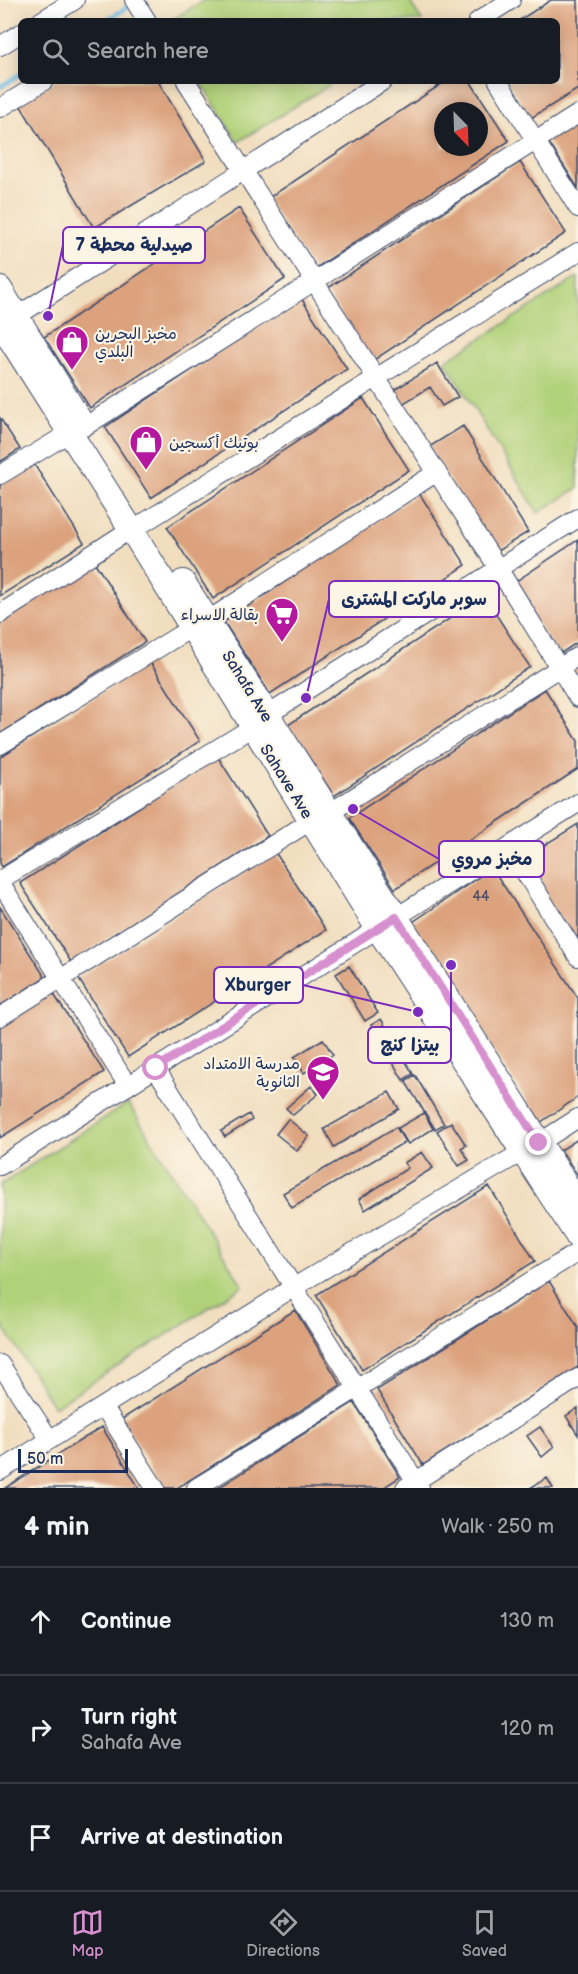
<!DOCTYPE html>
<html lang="en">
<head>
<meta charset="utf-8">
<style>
  :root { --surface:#171b24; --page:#20242c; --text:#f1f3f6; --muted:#9ea1a6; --line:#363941; --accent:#d690ce }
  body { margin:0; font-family:"Balsamiq Sans","Playpen Sans Arabic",sans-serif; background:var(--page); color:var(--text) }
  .compass { position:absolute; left:434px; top:102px; width:54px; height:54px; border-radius:50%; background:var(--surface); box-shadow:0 3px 15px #0003; rotate:157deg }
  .scale { position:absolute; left:18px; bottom:15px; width:110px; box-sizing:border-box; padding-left:6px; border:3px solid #1b2f5e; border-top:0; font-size:16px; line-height:21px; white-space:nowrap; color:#1b2f5e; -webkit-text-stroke:4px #fcf5e5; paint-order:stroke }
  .stop { position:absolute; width:18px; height:18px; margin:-14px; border:4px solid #d690ce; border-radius:50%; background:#fff }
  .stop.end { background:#d690ce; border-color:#fff; box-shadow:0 2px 6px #0008 }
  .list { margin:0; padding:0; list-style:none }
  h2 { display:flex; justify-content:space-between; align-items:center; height:78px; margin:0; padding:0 24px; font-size:26px }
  h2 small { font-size:20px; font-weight:400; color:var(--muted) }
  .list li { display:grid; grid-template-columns:39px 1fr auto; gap:18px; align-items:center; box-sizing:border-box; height:108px; padding:0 24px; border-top:2px solid var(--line) }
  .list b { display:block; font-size:22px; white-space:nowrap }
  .list p { margin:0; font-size:20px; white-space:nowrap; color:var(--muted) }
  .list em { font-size:20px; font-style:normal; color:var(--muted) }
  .icon { flex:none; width:33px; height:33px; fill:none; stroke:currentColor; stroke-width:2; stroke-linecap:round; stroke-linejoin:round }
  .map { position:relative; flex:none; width:578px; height:1488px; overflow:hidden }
  .search { position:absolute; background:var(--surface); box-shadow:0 3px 15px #0003; left:18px; right:18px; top:18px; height:66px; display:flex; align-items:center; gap:15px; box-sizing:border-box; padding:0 21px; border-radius:9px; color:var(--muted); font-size:22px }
  .sheet { height:402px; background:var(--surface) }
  nav { display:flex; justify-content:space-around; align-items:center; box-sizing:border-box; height:84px; border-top:2px solid var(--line); background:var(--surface); font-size:16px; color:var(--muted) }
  nav a { display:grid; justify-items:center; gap:3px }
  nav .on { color:var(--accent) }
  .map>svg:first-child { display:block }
</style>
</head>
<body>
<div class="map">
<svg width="578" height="1488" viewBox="0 0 578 1488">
  <rect width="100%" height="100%" fill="#fcf5e5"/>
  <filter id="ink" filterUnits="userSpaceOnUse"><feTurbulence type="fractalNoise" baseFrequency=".0167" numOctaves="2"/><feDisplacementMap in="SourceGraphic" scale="12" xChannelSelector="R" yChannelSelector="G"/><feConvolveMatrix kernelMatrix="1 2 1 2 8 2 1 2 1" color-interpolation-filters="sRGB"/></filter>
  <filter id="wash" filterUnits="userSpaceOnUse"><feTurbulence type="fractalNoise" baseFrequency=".008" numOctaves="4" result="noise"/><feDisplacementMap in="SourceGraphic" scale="24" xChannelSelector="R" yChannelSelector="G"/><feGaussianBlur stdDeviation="1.35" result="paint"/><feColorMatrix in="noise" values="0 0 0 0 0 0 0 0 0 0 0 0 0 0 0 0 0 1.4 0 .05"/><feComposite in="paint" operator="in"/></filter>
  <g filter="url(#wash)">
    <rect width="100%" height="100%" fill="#f1debf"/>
    <path fill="#b0d179" stroke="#66806c" stroke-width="1.5" d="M204,0H409L422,21H170Z
      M200,81H336L238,142Z
      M578,277V488L538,513L445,361Z
      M128,1103L243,1286L54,1407L0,1321V1185Z"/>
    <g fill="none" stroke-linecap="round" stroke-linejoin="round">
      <path stroke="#6bbce6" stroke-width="4.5" d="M105,21L131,5
        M0,87L21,74"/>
    </g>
    <g id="blocks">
      <path fill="#dca27e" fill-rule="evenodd" d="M551,0H578V89L531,118L508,81H557V21H518Z
        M55,81H158L206,161L94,228L19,103Z
        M446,81H470L509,141L313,270L267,199ZM443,111H479V147H443Z
        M578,120V188L547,140Z
        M520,162L566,233L371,362L325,290Z
        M239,208L285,279L90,408L44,337Z
        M301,298L347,369L151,498L105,427Z
        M437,363L458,397L442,406L430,387L399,406L391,392Z
        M363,398L409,470L213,599L167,527Z
        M0,418L20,449L0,462Z
        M463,426L528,532L494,553L429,447Z
        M34,464L84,543L0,596V485Z
        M419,493L466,565L270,694L224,622Z
        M578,540V642L558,655L512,584Z
        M95,563L145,642L0,734V623Z
        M484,596L530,667L334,796L288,725Z
        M150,662L200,741L2,867L0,863V757Z
        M578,666V690L568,673Z
        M545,689L578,741V769L395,889L349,818Z
        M218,757L268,836L71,962L20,883Z
        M578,824V947L522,859Z
        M275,852L326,930L128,1057L78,978Z
        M492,868L578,998V1097L541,1122L410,924Z
        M0,907L45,977L0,1006Z
        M349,966L378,1013L365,1021L336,974Z
        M53,993L104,1072L0,1138V1026Z
        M381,1019L413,1074L403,1080L371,1025Z
        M323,1039L333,1055L304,1073L294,1057Z
        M415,1075L444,1124L435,1129L405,1081Z
        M311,1086L318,1094L293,1115L286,1108Z
        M389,1092L399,1109L334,1147L324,1129Z
        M424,1113L433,1129L408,1144L398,1128Z
        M249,1114L252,1120L225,1137L221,1131Z
        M288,1119L309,1136L297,1151L276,1134Z
        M451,1122L466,1145L461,1148L469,1160L459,1166L437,1131Z
        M396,1127L405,1142L292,1208L283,1193Z
        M578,1139V1176L561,1150Z
        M422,1152L433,1168L365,1210L359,1199L408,1168L404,1163Z
        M489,1186L535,1261L362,1370L316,1295Z
        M549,1281L578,1327V1367L423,1465L377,1390Z
        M295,1310L341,1385L177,1488H164L122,1419Z
        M354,1402L400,1477L383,1488H218Z
        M578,1408V1435L566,1416Z
        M102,1427L139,1488H5L73,1445Z
        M540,1427L554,1447L542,1457L527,1436Z
        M547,1478L553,1488H530Z"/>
    </g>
  </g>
  <g filter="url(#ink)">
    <use href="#blocks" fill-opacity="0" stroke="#3b496d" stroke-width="1.5"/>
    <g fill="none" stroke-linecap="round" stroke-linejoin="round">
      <g stroke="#3b496d" stroke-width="20">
        <path id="minor" d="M134,0L147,21
          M41,21L75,0
          M478,21L511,0
          M0,46L21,33
          M186,81L498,568L578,698
          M498,81L578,208
          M0,108L44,81
          M17,316L383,81
          M84,427L578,114
          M0,475L69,433
          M145,522L578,252
          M0,614L131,529
          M207,621L437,472
          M266,716L578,518
          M0,745L191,628
          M329,813L578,656
          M509,847L578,957
          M0,880L253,727
          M0,882L128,1086
          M0,1017L312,820
          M156,1069L420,1488
          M539,1143L578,1118
          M0,1166L578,803
          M0,1364L50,1440
          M104,1407L155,1488
          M0,1471L294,1287L522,1152
          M196,1488L578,1252
          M405,1488L578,1378"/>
      </g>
      <g stroke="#3b496d" stroke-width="26">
        <path id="major" d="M0,289L82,424
          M0,323L131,529L378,929L578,1237
          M183,582L578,1203"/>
      </g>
      <use href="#minor" stroke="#fff" stroke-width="18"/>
      <use href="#major" stroke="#fff" stroke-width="24"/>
    </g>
  </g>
  <g fill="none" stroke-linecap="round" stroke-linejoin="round" filter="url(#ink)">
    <path stroke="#d690ce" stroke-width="8" d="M156,1068L396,917L539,1143"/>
  </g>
  <defs>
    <g id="shop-pin" transform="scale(1.725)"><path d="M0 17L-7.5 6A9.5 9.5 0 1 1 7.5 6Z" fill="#b5179e" stroke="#fcf5e5"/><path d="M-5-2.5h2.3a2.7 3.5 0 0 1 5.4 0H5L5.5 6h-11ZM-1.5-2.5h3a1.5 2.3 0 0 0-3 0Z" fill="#fff"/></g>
    <g id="supermarket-pin" transform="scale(1.725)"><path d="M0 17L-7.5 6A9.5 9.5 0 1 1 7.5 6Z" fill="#b5179e" stroke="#fcf5e5"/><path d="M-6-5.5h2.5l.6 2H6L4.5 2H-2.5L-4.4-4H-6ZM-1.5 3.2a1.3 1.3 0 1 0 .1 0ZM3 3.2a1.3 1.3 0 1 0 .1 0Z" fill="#fff"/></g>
    <g id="school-pin" transform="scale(1.725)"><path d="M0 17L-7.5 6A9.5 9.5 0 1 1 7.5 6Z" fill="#b5179e" stroke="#fcf5e5"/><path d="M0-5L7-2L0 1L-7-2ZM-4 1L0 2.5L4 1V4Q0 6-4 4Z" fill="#fff"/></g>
  </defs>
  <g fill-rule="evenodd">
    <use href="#shop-pin" x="72" y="342"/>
    <use href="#shop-pin" x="146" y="442"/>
    <use href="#supermarket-pin" x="282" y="614"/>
    <use href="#school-pin" x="323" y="1072"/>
  </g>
  <g text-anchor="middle" stroke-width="4.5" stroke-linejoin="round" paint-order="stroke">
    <g font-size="14" fill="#4b4c66">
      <text x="481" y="901">44</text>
    </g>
    <g font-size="16" fill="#1b2f5e" stroke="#fcf5e5" text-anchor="start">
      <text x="95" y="339">مخبز البحرين<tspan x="95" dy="18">البلدي</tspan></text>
      <text x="169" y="448">بوتيك أكسجين</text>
      <text x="259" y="620" text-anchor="end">بقالة الاسراء</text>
      <text x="300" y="1069" text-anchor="end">مدرسة الامتداد<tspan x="300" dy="18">الثانوية</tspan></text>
    </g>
    <g font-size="16" fill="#1b2f5e" stroke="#fcf5e5">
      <text transform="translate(248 686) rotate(58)" y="6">Sahafa Ave</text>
      <text transform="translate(287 781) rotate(58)" y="6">Sahave Ave</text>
    </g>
  </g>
  <path fill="none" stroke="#7b2cbf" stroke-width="2" d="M48 316L63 245M306 698L329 599M353 809L439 859M418 1012L303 985M451 965L451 1045"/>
  <g fill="#7b2cbf" stroke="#fcf5e5" stroke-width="2">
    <circle cx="48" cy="316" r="6"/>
    <circle cx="306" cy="698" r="6"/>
    <circle cx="353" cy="809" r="6"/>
    <circle cx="418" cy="1012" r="6"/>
    <circle cx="451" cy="965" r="6"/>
  </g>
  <g fill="#fcf5e5" stroke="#7b2cbf" stroke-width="2">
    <rect x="63" y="227" width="142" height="36" rx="6"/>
    <rect x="329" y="581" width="170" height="36" rx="6"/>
    <rect x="439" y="841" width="105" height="36" rx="6"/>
    <rect x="214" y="967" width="89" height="36" rx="6"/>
    <rect x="368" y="1027" width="83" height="36" rx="6"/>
  </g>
  <g font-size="18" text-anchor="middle" font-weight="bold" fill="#1b2f5e">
    <text x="134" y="251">صيدلية محطة 7</text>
    <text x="414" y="605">سوبر ماركت المشترى</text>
    <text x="492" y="865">مخبز مروي</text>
    <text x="258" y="991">Xburger</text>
    <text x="410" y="1051">بيتزا كنج</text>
  </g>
</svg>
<svg class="compass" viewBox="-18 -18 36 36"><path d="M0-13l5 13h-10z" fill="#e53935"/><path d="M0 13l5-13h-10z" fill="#9ea1a6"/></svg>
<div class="scale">50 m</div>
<div class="stop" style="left:156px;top:1068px"></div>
<div class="stop end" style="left:539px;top:1143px"></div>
<div class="search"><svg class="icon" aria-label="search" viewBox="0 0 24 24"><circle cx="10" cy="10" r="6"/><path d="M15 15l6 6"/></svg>Search here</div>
</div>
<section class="sheet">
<h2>4 min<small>Walk · 250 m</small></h2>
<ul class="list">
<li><svg class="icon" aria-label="ahead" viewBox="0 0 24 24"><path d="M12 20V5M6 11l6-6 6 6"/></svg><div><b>Continue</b></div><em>130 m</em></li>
<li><svg class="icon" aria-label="right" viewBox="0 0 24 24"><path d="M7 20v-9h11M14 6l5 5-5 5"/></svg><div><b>Turn right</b><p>Sahafa Ave</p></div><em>120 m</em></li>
<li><svg class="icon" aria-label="arrive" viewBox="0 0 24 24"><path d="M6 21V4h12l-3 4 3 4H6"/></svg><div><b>Arrive at destination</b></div></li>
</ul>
</section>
<nav>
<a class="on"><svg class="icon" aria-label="map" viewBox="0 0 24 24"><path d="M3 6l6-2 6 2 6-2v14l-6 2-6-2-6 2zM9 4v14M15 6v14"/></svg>Map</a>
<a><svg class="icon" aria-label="directions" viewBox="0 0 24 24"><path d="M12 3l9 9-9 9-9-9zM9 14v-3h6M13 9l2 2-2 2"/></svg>Directions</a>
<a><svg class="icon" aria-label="saved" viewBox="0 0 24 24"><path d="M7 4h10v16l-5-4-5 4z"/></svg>Saved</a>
</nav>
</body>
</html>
